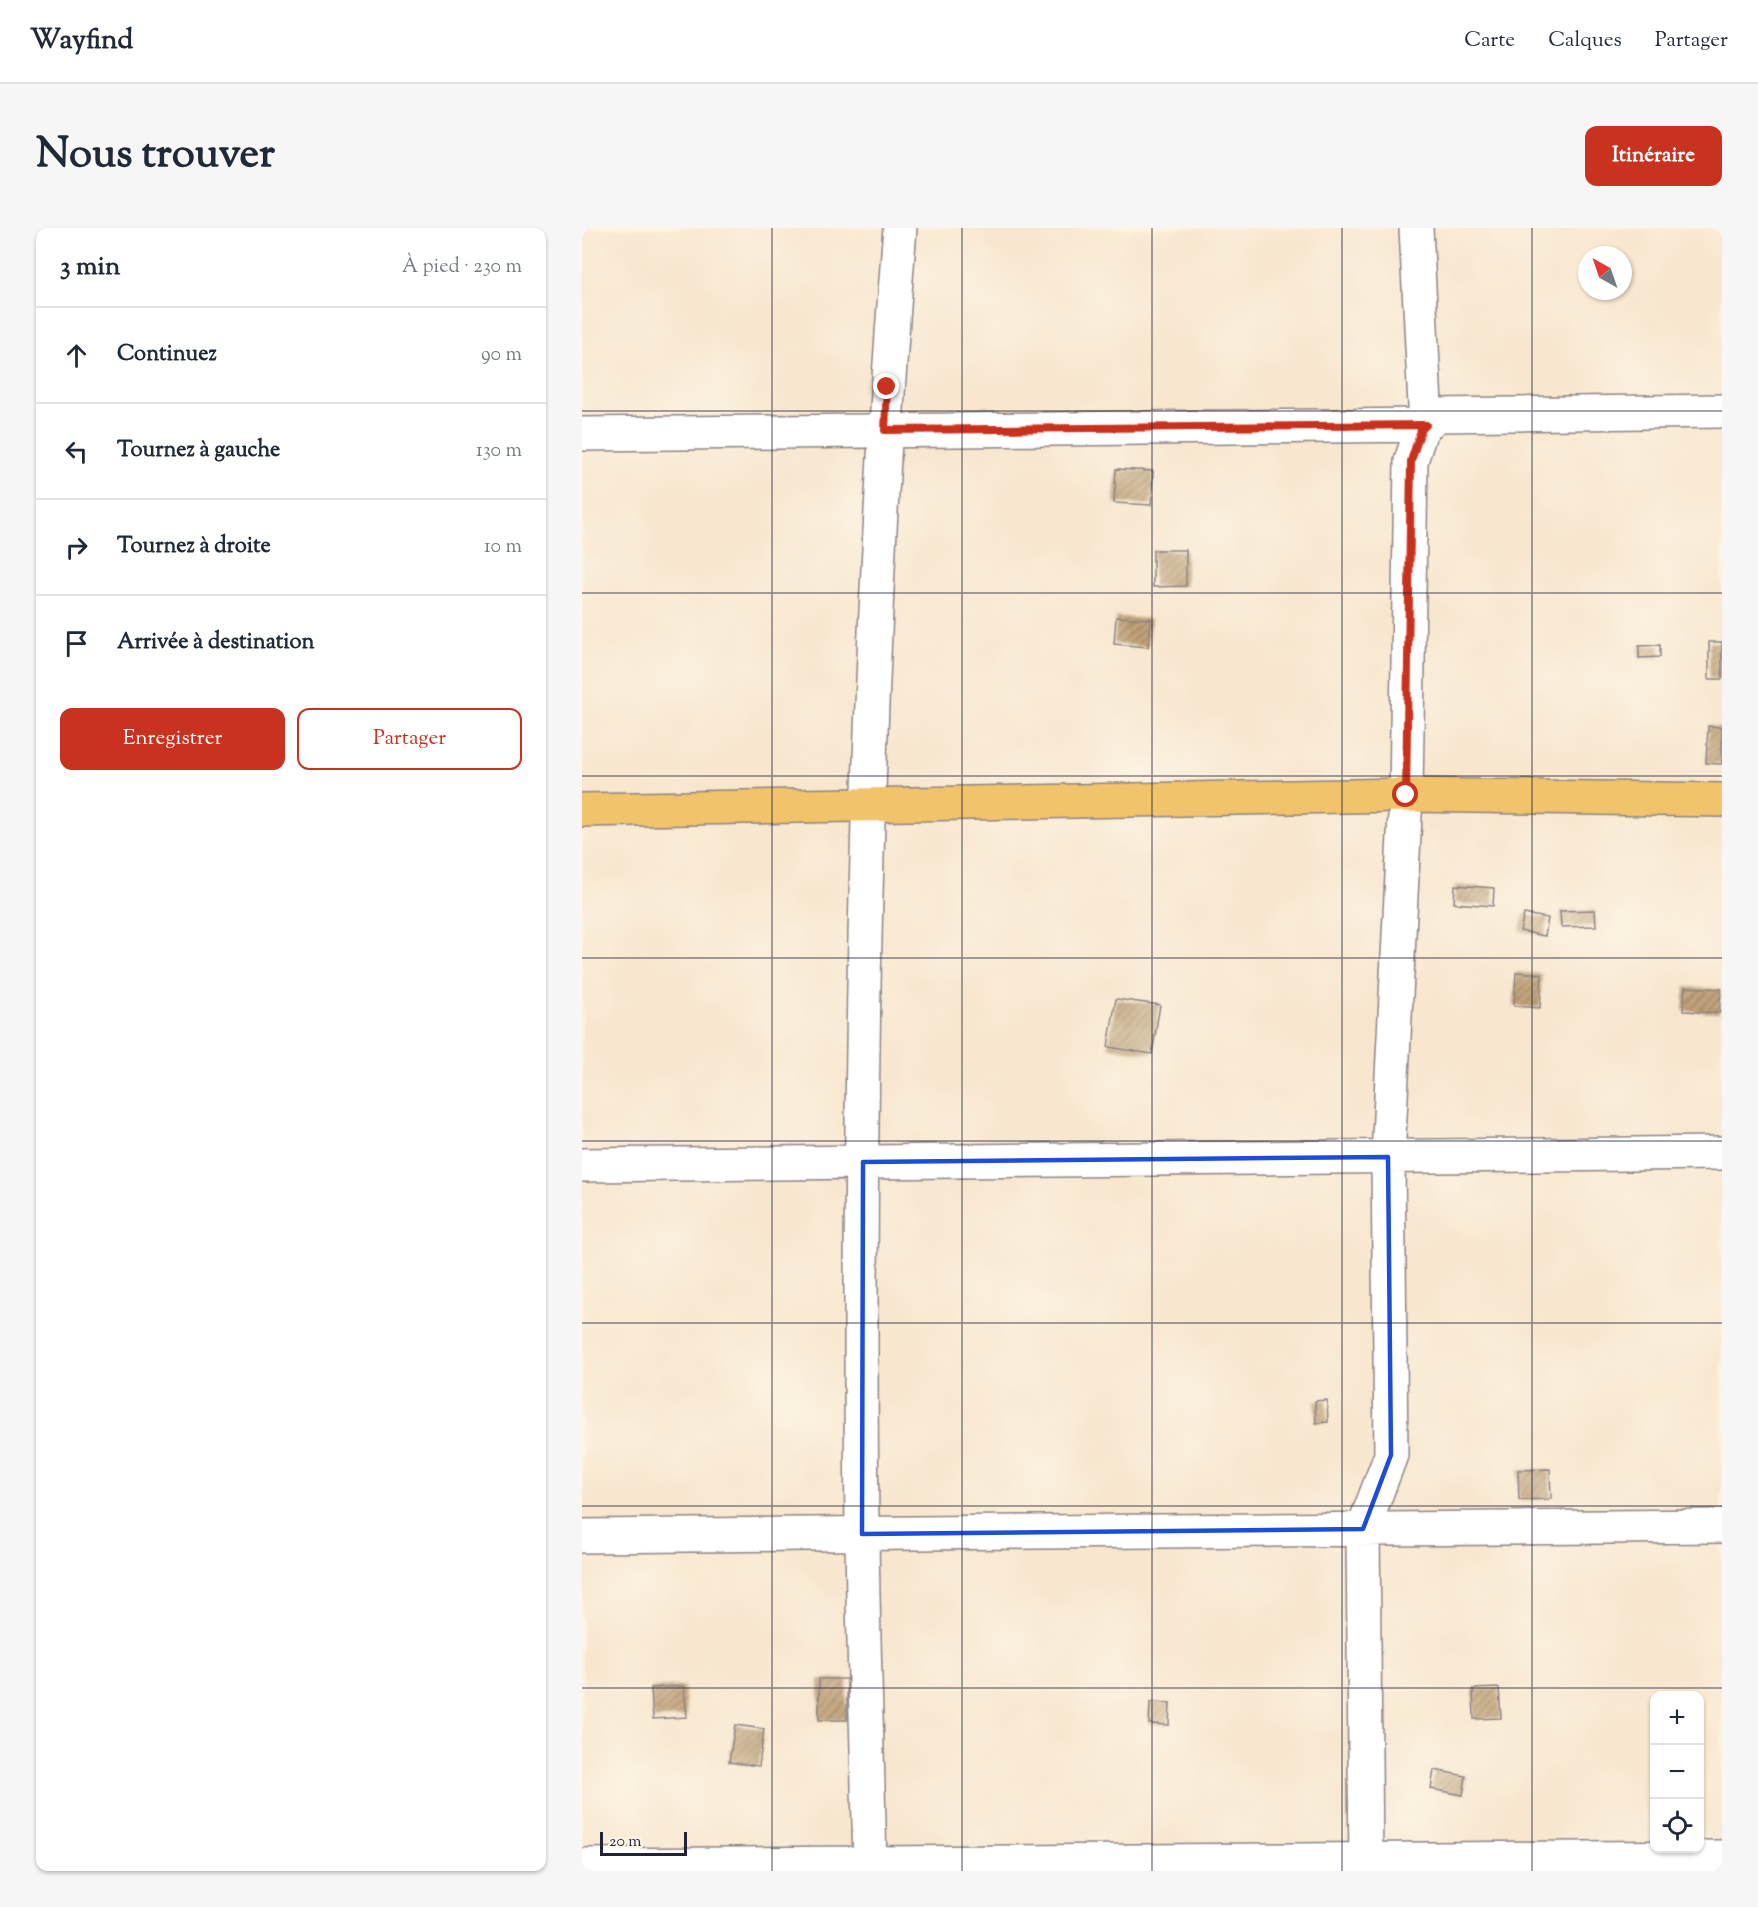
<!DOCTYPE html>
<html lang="fr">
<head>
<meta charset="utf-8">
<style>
  :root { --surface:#fff; --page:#f6f6f7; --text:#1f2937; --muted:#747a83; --line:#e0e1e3; --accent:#c8321e }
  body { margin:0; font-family:"Sorts Mill Goudy",serif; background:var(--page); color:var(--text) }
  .controls { position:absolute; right:18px; bottom:18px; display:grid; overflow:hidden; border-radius:12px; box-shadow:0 2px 4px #0004 }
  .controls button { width:54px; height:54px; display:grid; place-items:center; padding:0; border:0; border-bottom:2px solid var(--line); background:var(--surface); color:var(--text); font:30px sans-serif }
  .compass { position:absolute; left:996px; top:18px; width:54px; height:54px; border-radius:50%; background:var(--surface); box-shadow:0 2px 4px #0004; rotate:320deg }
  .scale { position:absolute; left:18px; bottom:15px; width:87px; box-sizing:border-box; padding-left:6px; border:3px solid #22223b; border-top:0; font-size:16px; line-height:21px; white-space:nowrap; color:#22223b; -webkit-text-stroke:4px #fcf5e5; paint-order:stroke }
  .stop { position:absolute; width:18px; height:18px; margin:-14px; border:4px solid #c8321e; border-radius:50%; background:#fff }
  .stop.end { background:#c8321e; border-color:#fff; box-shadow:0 2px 6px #0008 }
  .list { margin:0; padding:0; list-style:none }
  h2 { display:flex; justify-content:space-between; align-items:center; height:78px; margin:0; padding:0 24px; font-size:26px }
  h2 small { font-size:20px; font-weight:400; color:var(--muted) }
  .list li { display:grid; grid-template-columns:39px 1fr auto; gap:18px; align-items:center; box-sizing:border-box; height:96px; padding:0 24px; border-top:2px solid var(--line) }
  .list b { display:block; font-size:22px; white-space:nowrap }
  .list em { font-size:20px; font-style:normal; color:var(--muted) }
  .actions { display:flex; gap:12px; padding:18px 24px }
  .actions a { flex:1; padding:14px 0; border:2px solid var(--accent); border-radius:12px; text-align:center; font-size:21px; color:var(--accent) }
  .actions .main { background:var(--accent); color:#fff }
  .icon { flex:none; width:33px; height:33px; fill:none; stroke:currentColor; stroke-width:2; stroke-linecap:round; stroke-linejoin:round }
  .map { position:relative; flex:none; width:1140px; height:1643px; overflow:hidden; border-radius:12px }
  header { display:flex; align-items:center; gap:36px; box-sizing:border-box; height:84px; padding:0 30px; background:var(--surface); border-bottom:2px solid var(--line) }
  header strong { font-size:28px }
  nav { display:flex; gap:33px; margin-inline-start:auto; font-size:21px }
  .intro { display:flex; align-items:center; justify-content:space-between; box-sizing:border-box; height:144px; padding:0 36px }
  h1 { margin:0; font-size:42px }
  .button { padding:15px 27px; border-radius:12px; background:var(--accent); color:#fff; font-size:21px; font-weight:700 }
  main { display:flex; gap:36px; padding:0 36px }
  aside { flex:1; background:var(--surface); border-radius:12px; box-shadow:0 2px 4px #0004 }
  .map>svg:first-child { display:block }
</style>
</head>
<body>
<header>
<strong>Wayfind</strong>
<nav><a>Carte</a><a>Calques</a><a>Partager</a></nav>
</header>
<div class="intro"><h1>Nous trouver</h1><a class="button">Itinéraire</a></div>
<main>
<aside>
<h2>3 min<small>À pied · 230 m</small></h2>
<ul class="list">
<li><svg class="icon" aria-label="ahead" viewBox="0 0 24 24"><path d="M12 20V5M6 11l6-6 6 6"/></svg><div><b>Continuez</b></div><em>90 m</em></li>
<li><svg class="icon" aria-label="left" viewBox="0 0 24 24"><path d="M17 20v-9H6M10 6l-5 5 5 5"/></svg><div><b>Tournez à gauche</b></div><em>130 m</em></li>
<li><svg class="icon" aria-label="right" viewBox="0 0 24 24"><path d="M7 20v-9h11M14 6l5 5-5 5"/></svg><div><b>Tournez à droite</b></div><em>10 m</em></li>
<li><svg class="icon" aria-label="arrive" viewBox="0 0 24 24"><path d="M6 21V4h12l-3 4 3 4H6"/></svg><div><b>Arrivée à destination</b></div></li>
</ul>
<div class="actions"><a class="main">Enregistrer</a><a>Partager</a></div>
</aside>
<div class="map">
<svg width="1140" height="1643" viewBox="0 0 1140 1643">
  <defs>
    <pattern id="building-hatch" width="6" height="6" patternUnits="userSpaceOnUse" patternTransform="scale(1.5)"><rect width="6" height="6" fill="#c0a279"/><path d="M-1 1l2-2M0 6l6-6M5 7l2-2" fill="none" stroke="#9c8464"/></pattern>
  </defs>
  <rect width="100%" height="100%" fill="#fcf5e5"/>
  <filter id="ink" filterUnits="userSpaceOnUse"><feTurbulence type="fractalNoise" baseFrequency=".0167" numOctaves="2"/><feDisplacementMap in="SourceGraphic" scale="12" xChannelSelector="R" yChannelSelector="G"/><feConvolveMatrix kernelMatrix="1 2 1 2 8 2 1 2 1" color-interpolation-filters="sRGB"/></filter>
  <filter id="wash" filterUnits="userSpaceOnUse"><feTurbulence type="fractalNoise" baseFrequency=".008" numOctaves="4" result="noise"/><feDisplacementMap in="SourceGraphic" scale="24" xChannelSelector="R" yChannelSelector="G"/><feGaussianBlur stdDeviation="1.35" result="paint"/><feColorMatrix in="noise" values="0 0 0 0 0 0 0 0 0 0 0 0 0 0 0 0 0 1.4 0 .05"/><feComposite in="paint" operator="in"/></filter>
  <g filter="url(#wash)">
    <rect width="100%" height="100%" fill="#f8e6ce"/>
    <g id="blocks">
      <path fill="url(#building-hatch)" d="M534,241L571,243L569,277L532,275Z
        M571,322H604V358L571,359Z
        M534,389L569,391L566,419L532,416Z
        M1127,414H1140V451H1127Z
        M1078,417V429L1057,430V418Z
        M1126,498L1140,499V536L1124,535Z
        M873,657L912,660L911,678L872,675Z
        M1013,682L1014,698L979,699L978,683Z
        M942,686L966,690L963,708L938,703Z
        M934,744L960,746L958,780L932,778Z
        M1103,759L1139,761L1137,785L1101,783Z
        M534,771L578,777L570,826L526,819Z
        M745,1172L746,1194L734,1195L733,1173Z
        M968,1241L969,1271L937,1272L936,1242Z
        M237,1451H265V1492H237Z
        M102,1458L105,1489L71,1491L69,1460Z
        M917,1460L919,1490L892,1491L891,1461Z
        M568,1474L588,1475L587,1497L567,1496Z
        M153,1497L182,1501L177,1538L147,1534Z
        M852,1542L884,1548L881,1567L849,1561Z"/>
    </g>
  </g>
  <g filter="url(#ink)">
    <use href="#blocks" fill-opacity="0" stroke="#8d8484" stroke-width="1.5"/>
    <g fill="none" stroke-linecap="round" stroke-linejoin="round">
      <g stroke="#8d8484" stroke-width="36">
        <path id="minor" d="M0,206L844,197L834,0
          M0,937L1140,925
          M0,1308L1140,1298
          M0,1637L1140,1629
          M288,1643C286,1530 281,1417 280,1304C276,870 283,433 318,0
          M784,1643L781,1301L809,1227L806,929L824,567L829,233L839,202L854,187L1140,183"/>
      </g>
      <g stroke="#8d8484" stroke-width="36">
        <path id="major" d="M0,582L824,567L1140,572"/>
      </g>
      <use href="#minor" stroke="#fff" stroke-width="33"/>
      <use href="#major" stroke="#f1c36a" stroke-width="33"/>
    </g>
  </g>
  <g fill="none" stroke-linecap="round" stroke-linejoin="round" filter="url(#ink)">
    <path stroke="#c8321e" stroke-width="8" d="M305,159L303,202L844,197L839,202L829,233L824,567"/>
  </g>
  <path fill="none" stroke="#1d4ed8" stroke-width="4.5" stroke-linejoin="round" d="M806,929L809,1227L781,1301L280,1306L281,934Z"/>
  <path fill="none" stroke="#22223b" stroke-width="1.5" stroke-opacity="0.55" d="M190,0V1643M380,0V1643M570,0V1643M760,0V1643M950,0V1643M0,183H1140M0,365H1140M0,548H1140M0,730H1140M0,913H1140M0,1095H1140M0,1278H1140M0,1460H1140"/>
</svg>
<div class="controls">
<button>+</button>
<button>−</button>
<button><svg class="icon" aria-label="locate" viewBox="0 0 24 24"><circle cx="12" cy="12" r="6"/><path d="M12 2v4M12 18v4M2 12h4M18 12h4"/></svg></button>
</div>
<svg class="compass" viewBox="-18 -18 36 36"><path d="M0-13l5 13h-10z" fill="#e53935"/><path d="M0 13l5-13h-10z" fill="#747a83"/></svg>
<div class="scale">20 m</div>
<div class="stop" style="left:824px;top:567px"></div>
<div class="stop end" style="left:305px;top:159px"></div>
</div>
</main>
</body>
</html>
